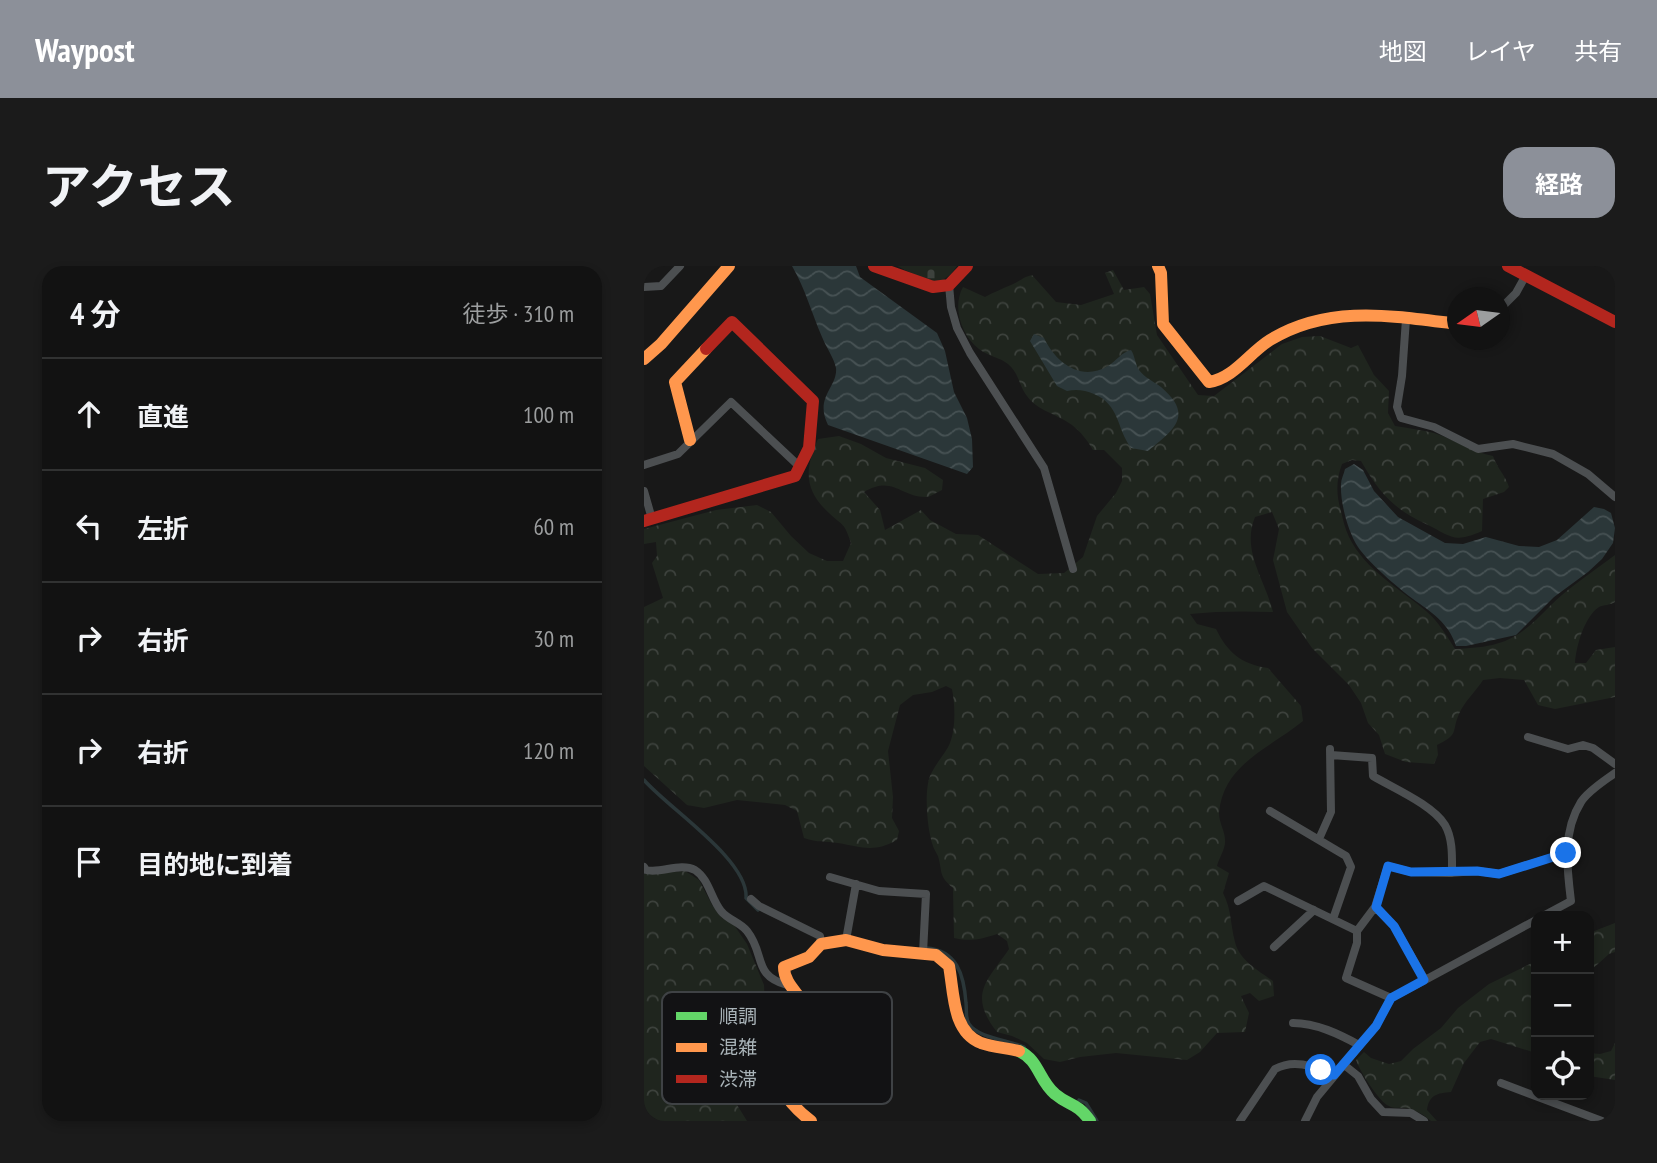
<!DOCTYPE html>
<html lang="ja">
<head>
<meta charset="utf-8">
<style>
  :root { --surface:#121212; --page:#1b1b1b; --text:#f1f3f6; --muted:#9c9e9f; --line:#313232; --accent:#8c9099 }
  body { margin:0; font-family:"PT Sans Narrow","Noto Sans JP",sans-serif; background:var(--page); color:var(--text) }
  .controls { position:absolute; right:21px; bottom:21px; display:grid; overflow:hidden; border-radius:14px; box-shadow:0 4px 10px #0003 }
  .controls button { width:63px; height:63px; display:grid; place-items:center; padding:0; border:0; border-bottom:2px solid var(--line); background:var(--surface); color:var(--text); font:35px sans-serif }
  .compass { position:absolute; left:803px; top:21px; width:63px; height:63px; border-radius:50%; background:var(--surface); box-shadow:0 4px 10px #0003; rotate:256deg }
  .stop { position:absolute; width:21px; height:21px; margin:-16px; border:5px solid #1a73e8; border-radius:50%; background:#fff }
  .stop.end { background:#1a73e8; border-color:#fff; box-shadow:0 2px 7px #0008 }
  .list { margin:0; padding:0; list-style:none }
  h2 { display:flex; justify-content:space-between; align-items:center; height:91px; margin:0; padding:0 28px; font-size:30px }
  h2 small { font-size:23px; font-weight:400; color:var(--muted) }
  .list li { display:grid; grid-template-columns:46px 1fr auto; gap:21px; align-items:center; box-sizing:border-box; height:112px; padding:0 28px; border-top:2px solid var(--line) }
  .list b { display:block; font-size:26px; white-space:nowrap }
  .list em { font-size:23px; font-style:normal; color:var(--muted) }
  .icon { flex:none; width:38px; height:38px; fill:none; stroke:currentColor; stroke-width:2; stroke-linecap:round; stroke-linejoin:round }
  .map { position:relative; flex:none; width:971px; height:855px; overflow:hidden; border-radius:21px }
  header { display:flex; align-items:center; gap:42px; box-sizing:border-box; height:98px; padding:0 35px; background:var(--accent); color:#fff }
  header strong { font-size:33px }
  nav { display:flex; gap:38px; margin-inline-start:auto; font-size:24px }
  .intro { display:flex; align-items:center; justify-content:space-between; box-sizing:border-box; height:168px; padding:0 42px }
  h1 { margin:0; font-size:49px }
  .button { padding:18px 32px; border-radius:21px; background:var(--accent); color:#fff; font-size:24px; font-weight:700 }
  main { display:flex; gap:42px; padding:0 42px }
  aside { flex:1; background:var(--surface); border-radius:21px; box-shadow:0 4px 10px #0003 }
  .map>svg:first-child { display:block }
</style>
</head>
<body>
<header>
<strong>Waypost</strong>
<nav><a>地図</a><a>レイヤ</a><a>共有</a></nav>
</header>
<div class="intro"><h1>アクセス</h1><a class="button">経路</a></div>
<main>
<aside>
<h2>4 分<small>徒歩 · 310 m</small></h2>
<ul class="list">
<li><svg class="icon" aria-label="ahead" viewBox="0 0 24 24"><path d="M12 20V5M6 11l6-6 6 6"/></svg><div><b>直進</b></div><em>100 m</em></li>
<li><svg class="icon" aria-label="left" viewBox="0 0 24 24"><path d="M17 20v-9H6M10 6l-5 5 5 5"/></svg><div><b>左折</b></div><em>60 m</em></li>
<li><svg class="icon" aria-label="right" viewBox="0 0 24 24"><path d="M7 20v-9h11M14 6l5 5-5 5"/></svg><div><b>右折</b></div><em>30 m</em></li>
<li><svg class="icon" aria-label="right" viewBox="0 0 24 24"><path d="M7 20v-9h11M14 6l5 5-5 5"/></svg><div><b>右折</b></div><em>120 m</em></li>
<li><svg class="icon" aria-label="arrive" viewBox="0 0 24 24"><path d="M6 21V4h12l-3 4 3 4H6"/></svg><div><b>目的地に到着</b></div></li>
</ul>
</aside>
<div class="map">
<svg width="971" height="855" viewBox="0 0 971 855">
  <defs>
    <pattern id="forest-crowns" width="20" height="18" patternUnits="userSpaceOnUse" patternTransform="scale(1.75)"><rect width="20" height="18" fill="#1f251e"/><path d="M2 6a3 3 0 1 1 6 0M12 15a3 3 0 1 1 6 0" fill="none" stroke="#3d423d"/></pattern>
    <pattern id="cemetery-stones" width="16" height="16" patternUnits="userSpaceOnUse" patternTransform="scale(1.75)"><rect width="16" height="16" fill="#1f251e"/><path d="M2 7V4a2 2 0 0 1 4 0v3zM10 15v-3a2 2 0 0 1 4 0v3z" fill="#3d423d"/></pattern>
    <pattern id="water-waves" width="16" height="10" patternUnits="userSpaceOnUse" patternTransform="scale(1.75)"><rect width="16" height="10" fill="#2b3739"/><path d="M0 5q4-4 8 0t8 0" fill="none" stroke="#475254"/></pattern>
  </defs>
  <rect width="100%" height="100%" fill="#181818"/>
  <path fill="url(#forest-crowns)" d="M469,4L480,24L500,21L506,28L513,69L554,129L570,130L638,78L658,71L676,70L707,82L714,79L730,109L745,125L744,147L751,160C764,162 778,164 790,167C811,174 829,186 849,190C853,202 861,209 865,221L860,226L839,233L838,265C809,278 807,270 782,258C749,243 735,226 717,195L708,194L698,198C692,214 692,229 697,245C699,254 701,263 705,271C721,304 755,322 782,345C794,355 803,370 811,383C860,381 873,374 906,340C925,321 950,305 971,289V336C967,339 959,339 955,341C940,351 932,381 931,397H942L952,384L971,381V431L911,443L894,439L880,414L856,412L839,414C832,425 820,436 815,448C807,466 816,468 793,479L794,489L790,498L762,496L741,488L735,469L724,457L717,437L705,419L668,382L643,346L629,294L635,263L628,246L611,251C597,285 621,313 629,346C601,345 573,345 546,348L553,358L572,363C584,387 597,398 624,402L657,440L659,455C626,482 579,498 575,547C575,557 581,565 581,574C582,582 575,592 573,600L585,607L579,627C588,645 586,657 591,676C595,694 615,705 629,715L630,730L615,735L606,727L597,730L605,747L601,766L573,767L556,786L543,794L472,787L436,791L416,796L400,793L383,777L368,770L353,766C323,728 344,714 365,683L363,675L353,668C338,673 326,676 310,672L309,622C294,609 299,607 294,590C293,588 289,581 289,580C283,563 280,526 286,510C291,498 302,487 306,477C312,462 311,438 308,423L302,420L288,426L269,429L256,439L244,485L249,531L248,552L255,565L253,574C230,587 218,581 194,577C181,575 174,577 160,572L153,545L141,539L93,534L60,542L43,539L0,500V341L19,332L8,297L13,290L12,276L0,278V263L72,244L113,239L127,246L147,270L165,287L183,295H199L207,277C200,256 200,261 185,247C159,223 161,203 174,173L195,170L217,178L242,192L281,202L299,214L298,224C293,226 287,231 282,231C256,231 249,209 220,226L236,244L241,264L277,244L286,254L312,268L334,269L394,308L420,307L439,291L453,250L472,227L478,215V202L460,184H449C443,174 437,166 428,159C415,149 392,144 383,130C375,120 375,107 364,98C357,92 344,90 335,83C317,69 308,41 319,21L341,31C350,26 358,23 367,19C375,16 379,11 388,9L412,36L437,39L470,28L461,7Z
    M41,605L55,614L68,639L78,652L90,659L103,678L120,719L121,744L128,781C122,790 116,787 108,793C97,800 90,818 87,829L103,855H0V608Z
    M971,657V686L965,688L945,706V667Z
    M892,695V787L847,773L836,776L820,797L807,826C793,827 785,829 783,844L793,855H787C779,848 772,844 762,842C756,841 750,843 745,840C735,836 715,804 712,794L720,786L727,792L745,798L757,795L769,783L797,762L814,742L845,718Z
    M971,777V814L945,810V787L956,788L967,785Z"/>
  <path fill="url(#cemetery-stones)" d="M253,0H313L307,8L296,16L280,13Z"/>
  <path fill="url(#water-waves)" d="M148,0H212L216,11L293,67L301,85L310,126L323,152L328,173L329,201L323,208L184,159C170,131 194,121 192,102C190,92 182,81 178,71C168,48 161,22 148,0Z
    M390,68L400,72C412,97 437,116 464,100C472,95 478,86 487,84C491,90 491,98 495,104C500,111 510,116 517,121C551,150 529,164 504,185L487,182C472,161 476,139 450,128C441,124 432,123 423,125L413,120L386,75Z
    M710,198L719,204L730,225L754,251L801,277L819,278L842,271L875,280L895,281L913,274L950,241L960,243L967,247L971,262L969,277L958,293L944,306L910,331L872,369L822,380H812C805,357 787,346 769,333C754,322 724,296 714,281C704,266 696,236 697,218C697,213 700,208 701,203Z"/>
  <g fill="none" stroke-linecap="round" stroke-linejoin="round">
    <path stroke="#2b3739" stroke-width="3.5" d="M0,514C24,542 105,594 102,632L114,644
      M282,682C313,684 320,709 322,737C323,745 321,752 325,758C334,772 365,774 380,781
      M435,834L442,837L453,855"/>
    <path stroke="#4c4f51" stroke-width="8" d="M305,19L307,41L313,62L326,87L400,202L429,303
      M0,21L17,20L36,0
      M856,43L872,27L882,9
      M762,53L758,110L753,141L757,152L790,161L834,183L869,178L909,188L944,208L971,231
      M0,199L34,188L87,136L156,201
      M0,225L8,253
      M884,471L924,483L939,479L949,482L971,498
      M687,489L728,492L729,510C749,522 789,539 801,559C809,573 808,591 808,607
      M626,545L702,590L707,601L689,653
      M675,573L687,546L686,483
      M0,601L2,604C17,608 36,596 51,604C65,613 67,633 77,645C84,654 96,656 103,665C122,689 108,709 143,719
      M186,611L235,625L282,628L279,687
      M107,633L115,640L176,670L177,678
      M594,635L620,620L713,665
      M731,641L750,660L781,714L892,654
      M899,650L927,635C923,602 918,566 937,536C944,525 960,515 971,507
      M202,674L212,618
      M630,681L670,644
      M747,732L702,712L713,677V665L731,641L744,600L767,606L805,607L833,605L855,608L922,587
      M649,757C672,757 695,768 715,779
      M699,798L714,810L727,833L739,846L767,847L780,855
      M857,817L958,855
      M596,855L631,803C651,792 670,801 690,809
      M661,855L673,831L732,760L747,732L781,714"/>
    <path stroke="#63d668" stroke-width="12" d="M375,785C395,794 395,815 411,828C425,840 433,836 446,855"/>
    <path stroke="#ff974d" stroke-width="12" d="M514,0L517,7L519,58L565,116C590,112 605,87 626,74C685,38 749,50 814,58
      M0,93L17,78L85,0
      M46,174L31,116L62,83
      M167,855C146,839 121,811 144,786C152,777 164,768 165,755C166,733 140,723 140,701L165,691L177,678L202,674L239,684L292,689L305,700C310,726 308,766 337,777C349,781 362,782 375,785"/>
    <path stroke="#b3261e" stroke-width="12" d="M230,0L289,21L305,19L323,0
      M864,0L971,56
      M0,255L151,210L165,182L169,135L88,56L62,83"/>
  </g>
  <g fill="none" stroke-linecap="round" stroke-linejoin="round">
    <path stroke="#1a73e8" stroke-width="9" d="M677,804L690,809L732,760L747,732L780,714L750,660L732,641L744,600L767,606L833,605L855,608L922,587"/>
  </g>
  <rect x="18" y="726" width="230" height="112" rx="10" fill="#121214" stroke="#3f4245" stroke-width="2"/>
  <rect x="32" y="746" width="31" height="8" fill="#63d668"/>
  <rect x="32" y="777" width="31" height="9" fill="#ff974d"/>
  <rect x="32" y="809" width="31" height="8" fill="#b3261e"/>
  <g font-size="19" fill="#a9b3b8">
    <text x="75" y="757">順調</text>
    <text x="75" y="788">混雑</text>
    <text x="75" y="820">渋滞</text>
  </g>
</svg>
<div class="controls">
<button>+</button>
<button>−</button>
<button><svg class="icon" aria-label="locate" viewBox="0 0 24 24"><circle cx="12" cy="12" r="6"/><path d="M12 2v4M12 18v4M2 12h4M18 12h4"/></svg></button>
</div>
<svg class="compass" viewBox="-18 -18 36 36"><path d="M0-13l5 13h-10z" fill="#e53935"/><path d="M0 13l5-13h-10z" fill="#9c9e9f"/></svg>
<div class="stop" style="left:677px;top:804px"></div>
<div class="stop end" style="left:922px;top:587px"></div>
</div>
</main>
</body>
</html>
